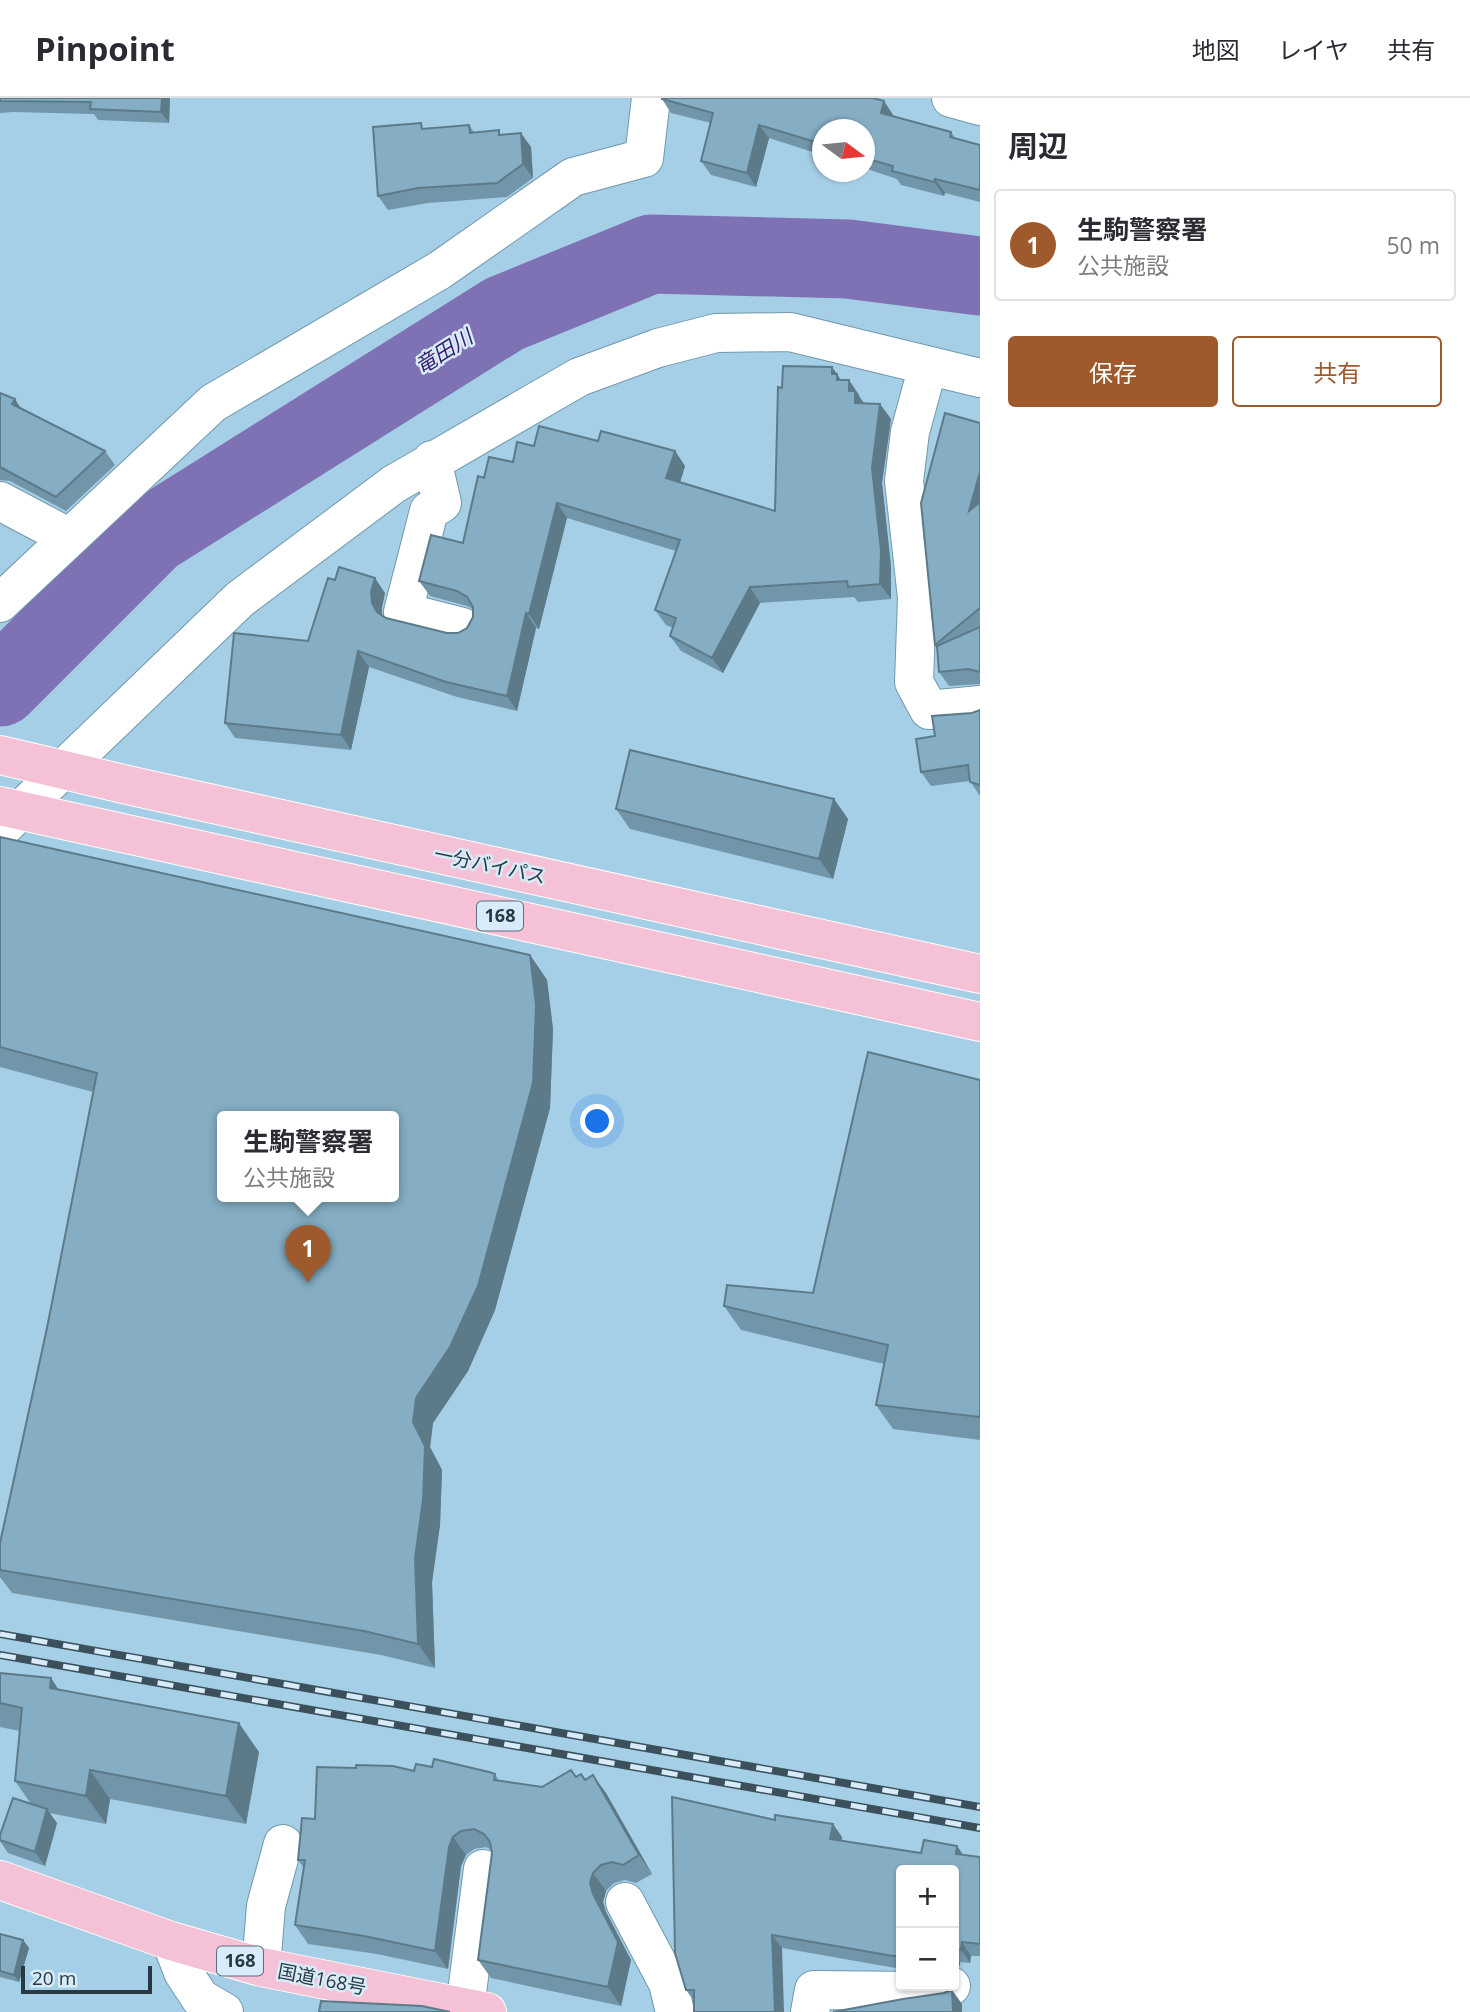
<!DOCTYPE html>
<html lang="ja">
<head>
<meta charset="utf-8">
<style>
  :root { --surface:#fff; --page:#f7f7f7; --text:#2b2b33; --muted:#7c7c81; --line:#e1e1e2; --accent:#9e5a2c }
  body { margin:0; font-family:"Open Sans","Noto Sans JP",sans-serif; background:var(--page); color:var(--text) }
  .controls { position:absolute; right:21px; bottom:21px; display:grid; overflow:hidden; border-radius:7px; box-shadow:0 2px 5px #0004 }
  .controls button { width:63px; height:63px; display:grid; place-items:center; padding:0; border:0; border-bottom:2px solid var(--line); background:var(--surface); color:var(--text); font:35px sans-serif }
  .compass { position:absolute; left:812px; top:21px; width:63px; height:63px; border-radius:50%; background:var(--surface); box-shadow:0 2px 5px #0004; rotate:105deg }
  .scale { position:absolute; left:21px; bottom:18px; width:131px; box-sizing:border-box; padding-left:7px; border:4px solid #293943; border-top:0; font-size:19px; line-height:24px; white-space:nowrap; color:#293943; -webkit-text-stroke:5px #d7ecf8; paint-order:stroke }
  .you { position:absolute; left:598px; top:1024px; width:24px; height:24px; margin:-18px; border:5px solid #fff; border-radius:50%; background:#1a73e8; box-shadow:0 0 0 10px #1a73e833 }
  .badge { display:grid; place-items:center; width:46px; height:46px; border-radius:50%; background:var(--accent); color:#fff; font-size:23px; font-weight:700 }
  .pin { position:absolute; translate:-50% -58px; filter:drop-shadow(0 2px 4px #0008) }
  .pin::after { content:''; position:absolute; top:37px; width:24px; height:21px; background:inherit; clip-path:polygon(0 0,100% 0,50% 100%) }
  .popup { position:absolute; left:217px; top:1013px; width:182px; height:91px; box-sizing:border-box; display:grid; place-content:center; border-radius:7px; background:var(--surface); filter:drop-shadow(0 2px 5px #0005); font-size:23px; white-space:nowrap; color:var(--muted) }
  .popup b { font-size:26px; color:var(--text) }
  .popup::after { content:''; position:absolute; left:50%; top:100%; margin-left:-14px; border:14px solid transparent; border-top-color:var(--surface) }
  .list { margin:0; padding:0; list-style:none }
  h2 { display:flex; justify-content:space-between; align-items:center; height:91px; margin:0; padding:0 28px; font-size:30px }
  h2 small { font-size:23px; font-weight:400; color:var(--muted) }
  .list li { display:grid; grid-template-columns:46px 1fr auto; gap:21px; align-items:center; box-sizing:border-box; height:112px; margin:0 14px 14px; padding:0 14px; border:2px solid var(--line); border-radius:7px }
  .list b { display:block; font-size:26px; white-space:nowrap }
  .list p { margin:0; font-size:23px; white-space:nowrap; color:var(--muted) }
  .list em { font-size:23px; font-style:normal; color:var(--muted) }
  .actions { display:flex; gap:14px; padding:21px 28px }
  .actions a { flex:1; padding:16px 0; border:2px solid var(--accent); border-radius:7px; text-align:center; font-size:24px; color:var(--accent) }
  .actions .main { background:var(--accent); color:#fff }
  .map { position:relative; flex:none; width:980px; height:1914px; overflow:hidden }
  header { display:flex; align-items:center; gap:42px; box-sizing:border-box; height:98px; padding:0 35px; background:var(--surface); border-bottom:2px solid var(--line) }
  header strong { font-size:33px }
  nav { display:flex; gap:38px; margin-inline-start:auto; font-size:24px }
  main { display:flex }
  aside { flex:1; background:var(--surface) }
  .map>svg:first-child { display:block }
</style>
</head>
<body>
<header>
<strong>Pinpoint</strong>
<nav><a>地図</a><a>レイヤ</a><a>共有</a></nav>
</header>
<main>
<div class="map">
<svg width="980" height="1914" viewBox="0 0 980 1914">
  <rect width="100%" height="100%" fill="#a5cfe6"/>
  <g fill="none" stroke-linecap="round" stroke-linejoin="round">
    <path stroke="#7f72b4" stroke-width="79" d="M0,589L152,437L504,216L651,156L848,161L980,178"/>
    <g stroke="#7098ad" stroke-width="40">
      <path id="minor" d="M951,0L980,8
        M928,268L910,334L904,383L917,500L914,584L929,612L980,607
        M432,362L442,405L429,413L403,514L462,529
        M0,403L68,439
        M0,505L213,305L440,172L573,79L644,60L651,0
        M0,732L240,501L394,386L579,279L658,250L716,235L790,234L980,280
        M625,1804L668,1885L675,1914
        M171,1843L183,1874L200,1900L224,1914
        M261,1869L266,1808L283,1746
        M465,1910L483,1771
        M810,1914L814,1892L918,1893L951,1888"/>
    </g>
    <g stroke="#fff" stroke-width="40">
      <path id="highway" d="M0,657L132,688L980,876
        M0,708L980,924
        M0,1782L171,1843L261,1869L487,1914"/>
    </g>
    <use href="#minor" stroke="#fff" stroke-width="38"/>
    <use href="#highway" stroke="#f5c1d6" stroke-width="38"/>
    <g stroke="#3c505c" stroke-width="8">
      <path id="rail" d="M0,1536L980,1709
        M0,1557L980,1730"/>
    </g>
    <use href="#rail" stroke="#d7ecf8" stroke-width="5" stroke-dasharray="16" stroke-linecap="butt"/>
  </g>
  <path fill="#7296a9" d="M0,0H170L169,25L98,22L94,16L13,14L0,15Z
    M662,1L884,3L893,17V18L951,34L956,41L980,47V104L945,95L944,98L901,87L897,81L864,70V32H822V57L769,40L756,89L711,77L701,63L711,25L671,15Z
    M469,27L474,34L502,37L531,49L533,80L507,99L428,105L388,112L378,98L425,30Z
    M832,269L841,282H849L864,305L880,306L891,321L882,385L891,469V501L858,504L854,499L760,505L723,575L681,553L670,538L673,530L666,527L655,512L676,453L567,420L539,531L536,530L517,613L457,599L369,569L351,652L235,640L225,625L308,543L385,495L382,509V517L386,520L447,535H458L467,530L473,519V511L467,508L430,498L419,483L463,445L484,380L513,364L534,348L598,343L675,353L685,368L680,384L775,413L782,290Z
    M0,295L21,310L105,353L115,367L66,413L10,383L0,382Z
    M980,325V586L949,588L939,574L937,551L935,547Z
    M980,612V698L970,683L931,688L921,674L935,638L972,615Z
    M834,701L848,721L833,781L630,731L616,711Z
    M0,739L530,857L547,882L553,931L550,1010L495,1212L468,1273L433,1325L430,1349L442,1372L440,1427L432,1484L435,1570L381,1557L12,1495L0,1479V1445L47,1230L93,994L0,969Z
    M980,982V1342L893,1331L876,1307L884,1266L741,1232L724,1208L813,1195Z
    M0,1575L58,1591L259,1654L246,1726L110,1701L106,1726L49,1715L57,1725L45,1768L8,1755L0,1743V1737L31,1706L15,1683L20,1633L0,1629Z
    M432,1669L495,1676L499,1683L542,1689L576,1679L585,1682L606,1695L652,1776L636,1785L625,1782L614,1785L606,1793L603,1804L606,1814L631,1862L621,1908L491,1880L478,1862L492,1755L491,1752L486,1749L474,1751L466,1757L461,1768L448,1871L377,1856L308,1846L295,1827L304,1770L298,1762L315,1721L414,1673Z
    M842,1739V1743L921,1755L957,1748L963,1757L980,1759V1858H971L970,1865L960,1864V1868L954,1867V1772H901V1871L782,1850L694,1903L686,1892Z
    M0,1836L23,1842L29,1850L19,1884L0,1879Z"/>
  <path fill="#5d7a89" d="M162,0H170L169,25L161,14Z
    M884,3L893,17L890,29L881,15Z
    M759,27L769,40L756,89L747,75Z
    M521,35L531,49L533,80L523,66Z
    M935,81L945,95L944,98L934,84Z
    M832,269L847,291L843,290L832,276Z
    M849,282L859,297V299L866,308L855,305L849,293Z
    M15,301L24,315L12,306Z
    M880,306L891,321L882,385L891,469V501L880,486L872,370Z
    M675,353L685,368L677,395L666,380Z
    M980,374V420L969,413Z
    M557,405L567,420L539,531L529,516Z
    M375,480L385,495L382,509V521L387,529L372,505L371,494Z
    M750,489L760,505L723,575L712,560Z
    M526,515L536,530L517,613L507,598Z
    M358,553L369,569L351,652L341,637Z
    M834,701L848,721L833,781L819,761Z
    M530,857L547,882L553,931L550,1010L495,1212L468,1273L433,1325L430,1349L442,1372L440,1427L432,1484L435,1570L418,1546L415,1460L413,1324L416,1300Z
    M51,1580L70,1609L50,1590Z
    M239,1625L259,1654L246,1726L226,1698Z
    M90,1672L110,1701L106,1726L86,1698Z
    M593,1677L606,1695L652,1776L639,1757Z
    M47,1711L57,1725L45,1768L35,1754Z
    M833,1726L842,1739L840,1755L830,1741Z
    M453,1739L466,1757L461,1768L448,1871L435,1853L449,1749Z
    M957,1748L966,1761L956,1756Z
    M593,1775L606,1793L603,1804L606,1814L631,1862L621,1908L608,1889L590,1785Z
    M772,1837L782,1850L784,1914H775Z
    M23,1842L29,1850L19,1884L14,1877Z
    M962,1844L971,1858L970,1865L961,1852Z
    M954,1855L960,1864V1868L954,1859Z
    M952,1892L962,1906V1914H953Z"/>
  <path fill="#85aec4" stroke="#5d7a89" stroke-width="2" fill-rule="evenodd" d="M0,0H162L161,14L90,11L91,4L0,3Z
    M662,0H873L884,3L881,15L951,34L950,39L980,47V92L935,81L934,84L892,73L893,68L864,60V32H822V46L759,27L747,75L701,63L713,15L662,1Z
    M421,25L422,31L469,27L470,35L499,32V37L521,35L523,66L497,85L418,90L378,98L373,29Z
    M783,268L832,269V276H837V282H849V293H855V305L880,306L872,370L881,453L880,486L848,489L847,483L750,489L712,560L670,538L676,520L655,512L680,442L557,405L529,516L526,515L507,598L446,584L358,553L341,637L225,625L234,535L308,543L328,480L335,482L339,469L375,480L371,494L372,505L377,514L386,520L447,535H458L467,530L473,519V509L467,499L457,493L419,483L431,437L463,445L478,378L484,380L489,359L513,364L517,344L534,348L539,328L598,343L601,333L675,353L666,380L775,413L778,289L782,290Z
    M0,295L15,301L12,306L105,353L56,399L0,369Z
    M945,315L980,325V374L969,413L980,404V510L935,547L921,405Z
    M980,529V574L968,571L939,574L937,548Z
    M980,612V687L970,684L968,667L921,674L916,641L935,638L932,618L972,615Z
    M630,652L834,701L819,761L616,711Z
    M0,739L530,857L536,907L533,985L478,1188L450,1249L416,1300L413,1324L425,1348L423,1402L415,1460L418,1546L364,1533L0,1472V1445L47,1230L97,975L0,949ZM222,1019H394V1099H222Z
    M868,954L980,982V1319L876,1307L888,1247L724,1208L727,1187L813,1195Z
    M0,1575L51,1580L50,1590L239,1625L226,1698L90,1672L86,1698L15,1683L22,1610L0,1605Z
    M434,1661L489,1674L495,1676L494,1682L542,1689L571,1672L576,1679L581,1676L585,1682L593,1677L639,1757L623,1767L612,1764L601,1767L593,1775L590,1785L593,1796L618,1844L608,1889L478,1862L492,1755L490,1744L484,1736L474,1731L461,1733L453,1739L449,1749L435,1853L364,1838L295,1827L305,1762H298L302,1720L315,1721L317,1669L356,1670V1667L393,1668L414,1673L416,1666L432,1669Z
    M672,1699L775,1722V1717L833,1726L830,1741L921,1755L924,1742L957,1748L956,1756L980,1759V1846L962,1844L961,1852L954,1851V1772H901V1858H893L772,1837L775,1914H694V1892H686L675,1855Z
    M13,1700L47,1711L35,1754L0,1742V1737Z
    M0,1836L23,1842L14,1877L0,1873Z
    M952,1892L953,1914H833L903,1901L944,1895Z
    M321,1903L422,1908L450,1914H319Z"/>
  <g text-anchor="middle" stroke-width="5" stroke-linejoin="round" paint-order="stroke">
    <g fill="#d7ecf8" stroke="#5d6f79" stroke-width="2">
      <rect x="477" y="803.5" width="46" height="29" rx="5"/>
      <rect x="217" y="1848.5" width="46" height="29" rx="5"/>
    </g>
    <g font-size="18" font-weight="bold" fill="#293943">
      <text x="500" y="824">168</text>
      <text x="240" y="1869">168</text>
    </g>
    <g font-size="19" fill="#293943" stroke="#d7ecf8">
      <text transform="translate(490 767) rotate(12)" y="7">一分バイパス</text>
      <text transform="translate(322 1881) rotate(11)" y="7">国道168号</text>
    </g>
    <g font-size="21" font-style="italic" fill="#371d6d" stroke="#d7ecf8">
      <text transform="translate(444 254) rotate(-32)" y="7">竜田川</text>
    </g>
  </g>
</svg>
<div class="controls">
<button>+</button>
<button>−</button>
</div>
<svg class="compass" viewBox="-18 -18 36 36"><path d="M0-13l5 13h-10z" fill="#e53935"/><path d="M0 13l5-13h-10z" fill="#7c7c81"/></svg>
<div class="scale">20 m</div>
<div class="you"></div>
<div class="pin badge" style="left:308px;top:1185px">1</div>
<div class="popup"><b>生駒警察署</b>公共施設</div>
</div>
<aside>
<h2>周辺<small></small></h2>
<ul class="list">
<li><span class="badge">1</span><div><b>生駒警察署</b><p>公共施設</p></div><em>50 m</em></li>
</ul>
<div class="actions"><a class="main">保存</a><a>共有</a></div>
</aside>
</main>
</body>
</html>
